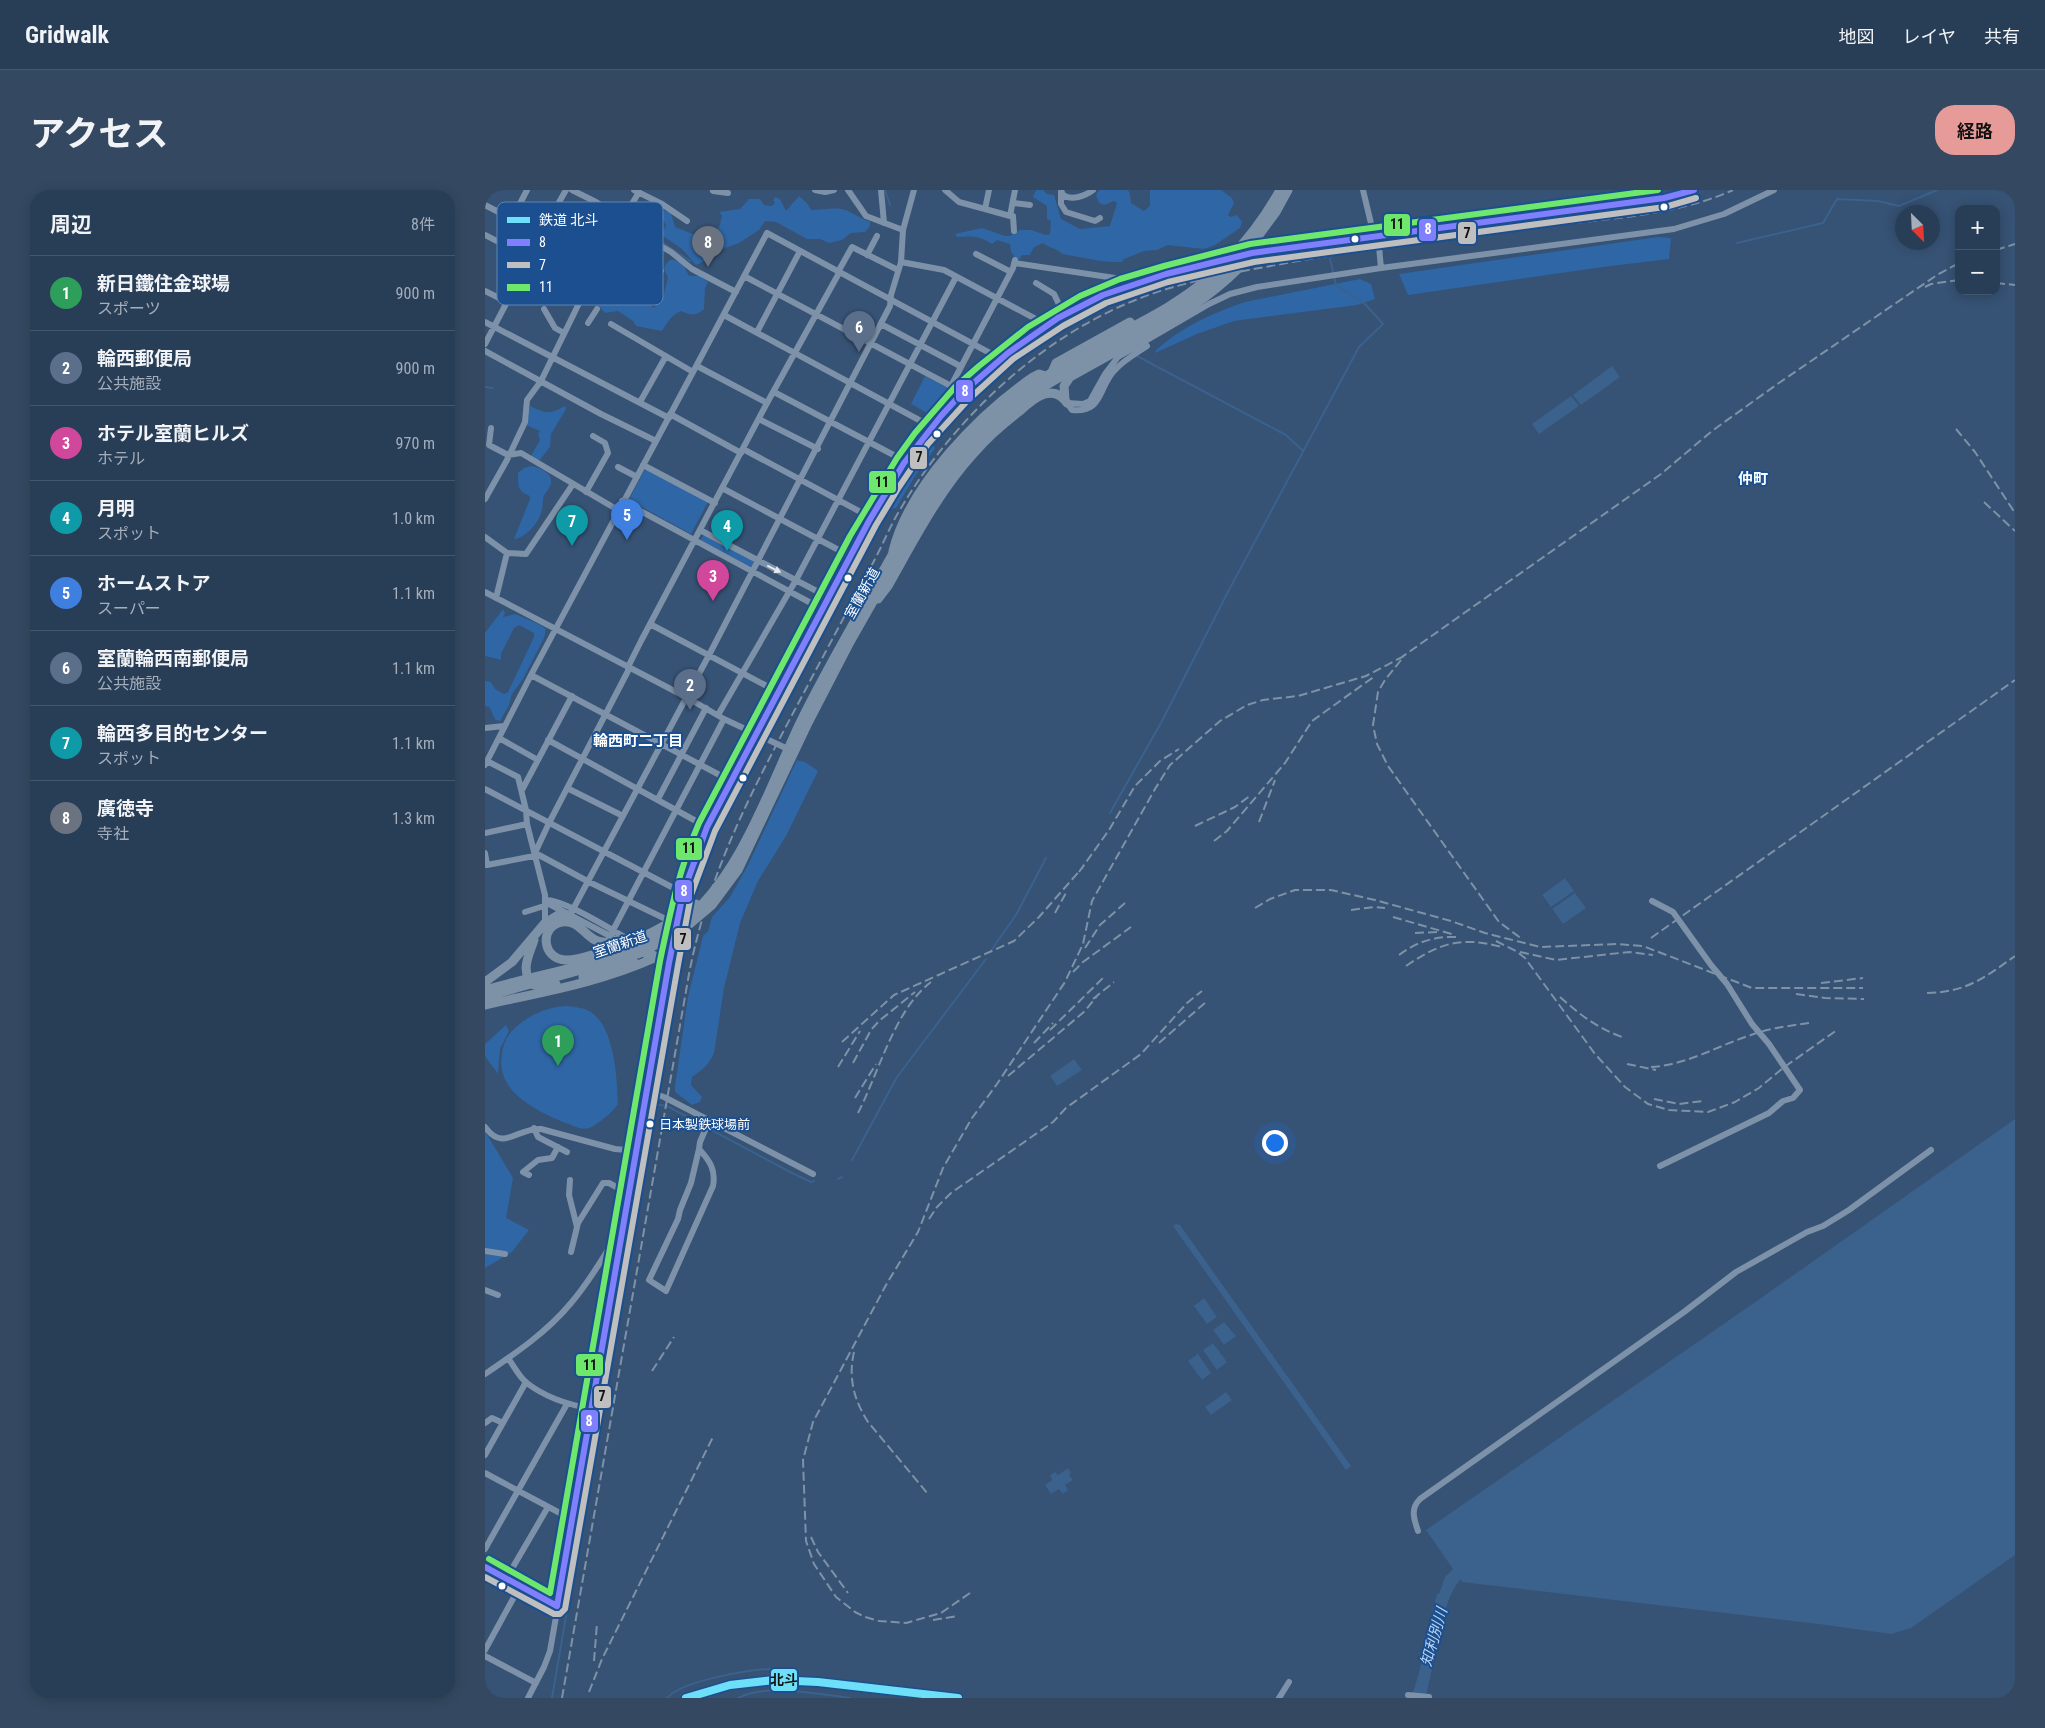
<!DOCTYPE html>
<html lang="ja">
<head>
<meta charset="utf-8">
<style>
  :root { --surface:#283e57; --page:#344961; --text:#f1f3f6; --muted:#a5aeba; --line:#44576d; --accent:#e69b98 }
  body { margin:0; font-family:"Roboto Condensed","Noto Sans JP",sans-serif; background:var(--page); color:var(--text) }
  .controls { position:absolute; right:15px; top:15px; display:grid; overflow:hidden; border-radius:10px; box-shadow:0 2px 12px #0003 }
  .controls button { width:45px; height:45px; display:grid; place-items:center; padding:0; border:0; border-bottom:1px solid var(--line); background:var(--surface); color:var(--text); font:25px sans-serif }
  .compass { position:absolute; left:1410px; top:15px; width:45px; height:45px; border-radius:50%; background:var(--surface); box-shadow:0 2px 12px #0003; rotate:156deg }
  .you { position:absolute; left:789px; top:952px; width:18px; height:18px; margin:-12px; border:4px solid #fff; border-radius:50%; background:#1a73e8; box-shadow:0 0 0 8px #1a73e833 }
  .badge { display:grid; place-items:center; width:32px; height:32px; border-radius:50%; background:var(--accent); color:#fff; font-size:16px; font-weight:700 }
  .pin { position:absolute; translate:-50% -41px; filter:drop-shadow(0 1px 2px #0008) }
  .pin::after { content:''; position:absolute; top:26px; width:18px; height:15px; background:inherit; clip-path:polygon(0 0,100% 0,50% 100%) }
  .list { margin:0; padding:0; list-style:none }
  h2 { display:flex; justify-content:space-between; align-items:center; height:65px; margin:0; padding:0 20px; font-size:21px }
  h2 small { font-size:16px; font-weight:400; color:var(--muted) }
  .list li { display:grid; grid-template-columns:32px 1fr auto; gap:15px; align-items:center; box-sizing:border-box; height:75px; padding:0 20px; border-top:1px solid var(--line) }
  .list b { display:block; font-size:19px; white-space:nowrap }
  .list p { margin:0; font-size:16px; white-space:nowrap; color:var(--muted) }
  .list em { font-size:16px; font-style:normal; color:var(--muted) }
  .map { position:relative; flex:none; width:1530px; height:1508px; overflow:hidden; border-radius:20px }
  header { display:flex; align-items:center; gap:30px; box-sizing:border-box; height:70px; padding:0 25px; background:var(--surface); border-bottom:1px solid var(--line) }
  header strong { font-size:24px }
  nav { display:flex; gap:28px; margin-inline-start:auto; font-size:18px }
  .intro { display:flex; align-items:center; justify-content:space-between; box-sizing:border-box; height:120px; padding:0 30px }
  h1 { margin:0; font-size:35px }
  .button { padding:12px 22px; border-radius:20px; background:var(--accent); color:#111; font-size:18px; font-weight:700 }
  main { display:flex; gap:30px; padding:0 30px }
  aside { flex:1; background:var(--surface); border-radius:20px; box-shadow:0 2px 12px #0003 }
  .map>svg:first-child { display:block }
</style>
</head>
<body>
<header>
<strong>Gridwalk</strong>
<nav><a>地図</a><a>レイヤ</a><a>共有</a></nav>
</header>
<div class="intro"><h1>アクセス</h1><a class="button">経路</a></div>
<main>
<aside>
<h2>周辺<small>8件</small></h2>
<ul class="list">
<li><span class="badge" style="background:#2e9e5b">1</span><div><b>新日鐵住金球場</b><p>スポーツ</p></div><em>900 m</em></li>
<li><span class="badge" style="background:#5c6f8a">2</span><div><b>輪西郵便局</b><p>公共施設</p></div><em>900 m</em></li>
<li><span class="badge" style="background:#d1479c">3</span><div><b>ホテル室蘭ヒルズ</b><p>ホテル</p></div><em>970 m</em></li>
<li><span class="badge" style="background:#0f9aa8">4</span><div><b>月明</b><p>スポット</p></div><em>1.0 km</em></li>
<li><span class="badge" style="background:#3f7fe0">5</span><div><b>ホームストア</b><p>スーパー</p></div><em>1.1 km</em></li>
<li><span class="badge" style="background:#5c6f8a">6</span><div><b>室蘭輪西南郵便局</b><p>公共施設</p></div><em>1.1 km</em></li>
<li><span class="badge" style="background:#0f9aa8">7</span><div><b>輪西多目的センター</b><p>スポット</p></div><em>1.1 km</em></li>
<li><span class="badge" style="background:#6b7280">8</span><div><b>廣徳寺</b><p>寺社</p></div><em>1.3 km</em></li>
</ul>
</aside>
<div class="map">
<svg width="1530" height="1508" viewBox="0 0 1530 1508">
  <rect width="100%" height="100%" fill="#365274"/>
  <path fill="#2f66a5" d="M551,0H558L562,4L569,5L576,29L595,39L625,36L632,13L629,11L619,15L614,13L611,5L614,0H643L645,4L646,13L659,21L665,16V0H736L747,8L749,13L743,25L746,27L752,25L757,32L755,38L730,55L719,59L683,55L672,60L659,61L639,69L637,72C616,73 598,67 577,64C572,58 564,58 558,53L549,57L545,65H537L533,71L526,62L525,54L512,50L507,54C495,46 487,46 472,47L470,44L497,38L520,46H525L535,40H546L561,45L565,44L566,31L562,29V16L548,7Z
    M314,6L322,13L326,20C337,20 353,16 363,21C371,25 377,29 385,32V36L380,42L366,43L357,50L344,53L335,49H322L291,32L280,31L274,40L254,53L229,62L228,67L211,75L197,59L178,46L177,43L181,35L176,26L172,24L176,19L186,23L190,37L210,45L234,38L237,26L234,22L255,19L264,9H275L279,15L287,16L290,13L288,10L290,7L295,9L301,21Z
    M1173,47L1186,48L1184,69L1118,77L923,105L914,84Z
    M187,69L198,74L204,86H215L223,92L220,98L219,119C210,127 206,125 196,121C187,124 182,133 177,141L151,136L148,131L133,121L120,123L106,108C114,104 124,111 133,114L142,104L147,105L152,101H156L158,104L159,110L169,118L179,104L183,87C177,79 179,74 187,69Z
    M875,89L886,94L890,109L872,115L749,131L712,144L670,163L671,160C697,137 727,123 760,112Z
    M440,186L467,200L444,224L426,214Z
    M45,216C62,224 65,224 80,216L81,219L66,244L65,257L54,271L46,266L55,250L53,244L55,241L41,235Z
    M446,255L450,257L449,260L430,286L411,318L405,319C406,303 435,269 446,255Z
    M46,276C57,278 72,285 64,298C62,302 59,304 58,308C58,313 58,318 56,323C53,334 40,348 29,349L45,309V306C32,302 33,294 33,283L39,278Z
    M161,280L223,312L206,344L144,310L159,281Z
    M219,345L268,371V374L266,377L215,350Z
    M18,419L20,423L18,427L31,424C41,430 51,431 61,439L59,448L38,489L27,504L24,515L15,531L11,530C7,526 8,521 4,517L0,516V491L6,492L10,499L19,504L23,502L49,447V443L34,435L29,438L16,464V470L0,466V443Z
    M312,570L320,572L333,581L301,646L273,691L255,733L239,798L229,863C224,875 217,880 207,887L206,895L217,907L215,912L207,915L190,902V896L203,807L218,746L223,741L227,727L245,707L263,675Z
    M83,816C90,817 100,818 106,822C130,838 132,889 133,914C129,921 111,936 104,938C96,941 85,934 78,932C50,920 10,901 17,864C18,853 23,844 31,837C45,824 65,816 83,816Z
    M21,835L24,841L15,859L13,884L0,866V854Z
    M0,941L28,988L21,1028L44,1040L27,1062L0,1078Z"/>
  <path fill="#3b618d" d="M1127,176L1135,187L1096,215L1088,205Z
    M1086,206L1094,216L1054,244L1047,234Z
    M1080,688L1089,701L1066,717L1057,705Z
    M1090,703L1101,718L1078,734L1067,719Z
    M589,869L597,880L572,896L565,886Z
    M1530,929V1365L1426,1438L1406,1444L1334,1434L977,1392L976,1389C955,1410 950,1478 940,1508H926C938,1476 943,1438 952,1404H954L960,1387L968,1379L941,1340L1276,1108Z
    M691,1034L695,1035L866,1276L861,1280L688,1036Z
    M719,1108L732,1127L722,1134L709,1116Z
    M739,1132L751,1146L739,1155L728,1140Z
    M728,1153L742,1172L732,1180L718,1160Z
    M713,1164L726,1183L717,1190L703,1171Z
    M741,1202L747,1210L726,1225L720,1217Z
    M583,1278L586,1283L584,1285L588,1290L580,1295L583,1300L578,1304L574,1299L566,1304L560,1295L567,1290L565,1285L570,1282L573,1285Z"/>
  <g fill="none" stroke-linecap="round" stroke-linejoin="round">
    <path stroke="#3b618d" stroke-width="2" d="M400,0L405,15
      M142,29L205,71
      M1252,53L1338,33L1352,9L1393,11L1414,16L1452,0
      M652,166L801,245L818,261
      M0,197L8,198
      M283,542L325,462
      M625,623L677,531L745,398L874,157L898,134L880,114L851,95L845,68
      M207,713L219,673L279,551
      M507,759L531,725L561,668
      M171,899L199,744
      M169,914L182,916L305,982L326,992L329,991
      M367,970L412,887L501,769
      M353,989L357,987
      M67,1508L170,907
      M182,1508C198,1490 270,1478 294,1479L295,1486
      M253,1508C283,1493 332,1504 365,1508"/>
    <path stroke="#7d92a8" stroke-width="6" d="M87,0L111,12L137,28L140,32L162,48L186,62L207,79L251,102
      M149,0L177,14L202,31
      M229,0L228,1L243,3
      M330,0L340,2L349,0
      M363,0L381,26L418,40
      M396,0L399,33
      M460,0L474,12L500,19L504,0
      M576,0L578,5C587,11 600,6 608,0
      M878,0L889,46
      M576,2V14L581,22L610,31L615,28
      M0,8L4,0
      M529,13L545,15
      M0,15L173,105
      M500,19L525,26
      M27,29L42,0
      M138,29L154,2
      M529,41L528,26H525L530,0
      M0,45L72,82L101,99
      M893,46L896,78
      M125,55L176,81
      M491,64L526,82
      M382,65L392,46
      M759,65L1179,8L1209,0
      M43,67L81,0
      M416,72L459,80L562,135
      M529,73L657,92
      M72,82L111,12
      M353,82L367,57L413,80
      M259,86L466,196L477,204
      M551,93L569,104L579,125
      M0,101L22,112
      M59,119L70,138L79,143
      M239,125L447,237
      M0,132L184,228
      M103,133L112,119
      M126,134L208,182L282,43L516,169
      M396,134L475,176
      M272,142L315,61
      M0,154L45,68
      M0,161L116,224L171,251
      M212,176L282,213
      M466,196L528,78L530,70
      M289,202L420,271
      M155,212L181,166
      M582,213L598,214L605,211L620,184L633,167L724,114L745,104L772,97L896,78L1189,39L1239,24L1289,0
      M582,213L587,220C617,223 613,200 628,182C637,171 650,164 662,156
      M185,224L256,263
      M274,229L333,259
      M6,238L4,255L23,265L36,263L133,320
      M258,259L385,327
      M158,275L230,313
      M133,277L152,287
      M237,298L365,366
      M101,302L123,263L120,253L108,246
      M0,309L22,270L40,232L42,210L56,191L101,99L140,32
      M137,311L337,419
      M215,340L343,407
      M0,347L22,363L41,364L88,294
      M0,402L201,507L239,529L305,560
      M11,408L22,363
      M165,434L293,502
      M46,485L246,591
      M233,525L311,390L471,87
      M0,538L19,536
      M14,548L53,570
      M63,550L222,637
      M2,571L33,587L41,620L42,634L60,705V733
      M0,575L46,485L208,182
      M82,598L138,626
      M0,599L198,703
      M37,600L87,506
      M173,609L221,518
      M0,643L42,634
      M0,663L2,675L54,665L104,692L189,733
      M49,665L64,633L143,481V477L156,451L282,213L354,83
      M60,710L64,714L127,747
      M60,710C79,709 130,742 148,752
      M1167,711L1188,722L1226,775L1242,794L1267,834L1284,854L1315,900L1308,908L1298,911L1284,923L1175,976
      M40,722L59,716
      M85,725L224,465L405,116L406,105L416,72L418,40L429,0
      M193,728L205,681L222,637C258,568 295,498 331,429C360,376 385,318 420,270C468,206 528,150 599,114C640,93 697,80 742,69
      M125,746L239,529
      M159,759L171,765L185,769
      M153,761L167,769L184,773
      M162,901L179,907L328,984
      M0,937C19,963 32,937 56,939L130,959L152,961
      M49,938L53,947L82,962
      M214,959L206,993L195,1020L193,1029L164,1090L181,1101L228,996C231,980 225,971 214,959L215,952L224,931
      M44,985L38,982L53,970L67,968L73,957
      M85,990L84,1005L92,1037
      M0,1061L20,1064
      M86,1062L93,1033L118,993H124L144,1004
      M0,1100L13,1105
      M23,1168C29,1176 34,1187 42,1193C61,1208 84,1215 107,1219
      M0,1184C31,1163 62,1142 86,1113C106,1090 120,1064 136,1039
      M0,1233L7,1228L18,1233
      M0,1265L41,1192
      M0,1283L88,1330
      M933,1341C929,1329 925,1319 935,1309L1199,1122L1251,1082L1322,1042L1338,1036L1364,1020L1446,960
      M0,1359L82,1214
      M0,1377L72,1416
      M21,1389L63,1317
      M0,1460L35,1396
      M0,1466L51,1493
      M923,1505L944,1507
      M43,1508L59,1477L65,1461L133,1074L137,1036L190,743
      M794,1508L804,1492"/>
    <path stroke="#7e92a7" stroke-width="9" d="M580,209L579,196L585,187L655,148
      M408,361C424,296 494,224 548,187L554,184L565,187L571,173L645,132
      M393,409L403,396C429,350 454,301 490,262C503,247 519,233 535,221C548,209 568,192 582,213
      M49,750C44,766 34,781 49,795L61,796L71,794
      M121,761C108,764 93,771 80,770C57,769 54,736 77,732C96,729 101,751 117,752C122,753 127,751 132,750
      M0,792L27,772L60,733L73,725H85
      M0,800L26,793
      M0,807L28,799
      M0,815C57,802 113,793 167,769"/>
    <path stroke="#7e92a7" stroke-width="2" stroke-dasharray="9 4" stroke-linecap="butt" d="M1511,60L1530,54
      M1511,93L1530,95
      M1440,97L1446,94L1474,90
      M1471,239L1490,262L1530,323
      M1499,312L1530,341
      M914,469L1176,284L1227,241L1291,195L1452,85L1474,73
      M916,470L900,490L893,502L888,535L892,554L903,576L1014,732L1037,749
      M774,632L790,590
      M710,636L750,617L766,605
      M729,651L742,641L800,573L827,531L890,486
      M594,682L624,640L650,596L675,571L694,559
      M770,718L785,709L810,700H846L890,710L966,731L1000,743L1055,757L1133,754L1158,756L1267,798H1378
      M866,720L889,717L900,718
      M570,723L582,701
      M908,727L970,745
      M930,743L952,742
      M1166,748L1530,490
      M1011,751L1031,761L1040,768L1110,864L1140,897L1163,914L1184,920L1223,922L1250,912L1274,898L1298,878L1352,840
      M600,758L615,735L640,713
      M1035,762L1071,770L1144,762L1168,765
      M914,765C931,752 950,746 972,747
      M921,776C955,753 976,746 1017,757
      M588,782L598,772L646,737
      M1336,793L1378,788
      M1442,803C1482,802 1499,788 1530,766
      M1311,804L1340,808L1379,809
      M1075,807C1094,824 1112,838 1137,847
      M608,809L629,792
      M565,840L620,786
      M357,852L409,805L529,751L554,727L598,677
      M549,853L568,833
      M674,853L721,812
      M368,873L386,840L394,831L430,802
      M1142,874L1171,880
      M353,877L375,841
      M1166,877C1202,875 1232,856 1266,845C1284,838 1304,836 1324,833
      M523,886L600,821L612,806
      M370,908L391,874
      M1169,909L1194,914L1218,911
      M373,923C394,882 410,819 446,792
      M444,1029L452,1017L466,1003L568,932L581,918L656,864L702,813L717,801
      M369,1162C363,1188 369,1210 383,1232L443,1304
      M167,1181L189,1147
      M326,1347L333,1362L363,1403
      M485,1403L456,1423L421,1433L394,1431L380,1427L370,1422L351,1407L329,1374L321,1351L318,1270L328,1232L401,1095L433,1042L458,978L487,928L512,894L580,792L598,754L607,711L670,599L685,575L735,531L762,515L778,510L813,506L881,486L919,466
      M448,1430L473,1426
      M109,1471L112,1433
      M104,1502L117,1469L228,1247
      M77,1508L204,784C225,674 274,588 325,491C347,450 368,410 390,369C399,352 406,334 416,318C476,217 577,127 692,96C724,87 758,81 791,75C881,58 973,48 1064,36C1125,28 1190,26 1248,0"/>
    <path stroke="#7e92a7" stroke-width="9" d="M655,148C691,128 725,107 754,78
      M121,761C155,750 184,736 211,714
      M98,787L149,772
      M26,793C79,779 151,766 195,734C254,691 284,598 315,533C340,481 370,431 398,381C424,335 448,289 484,250C527,202 583,172 639,141C668,126 698,110 722,89C752,64 776,34 795,0
      M28,799L153,764L194,743L227,715L253,680L322,535L365,452L440,320L473,273L508,235L546,204L700,114L733,90L763,60L791,22L803,0"/>
    <g stroke="#1b4f8f" stroke-width="10">
      <path id="bus-1" d="M0,1377L72,1416L184,773L198,703L222,637L384,331L419,273L456,226L477,203L523,163L573,128L618,105L681,84L767,63L1179,8L1209,0"/>
    </g>
    <g stroke="#1b4f8f" stroke-width="10">
      <path id="bus-2" d="M0,1387L69,1424H75L80,1419L193,775L206,705L230,641L391,335L414,297L443,254L483,210L528,169L578,136L621,113L683,92L769,72L1180,17L1211,8"/>
    </g>
    <g stroke="#1b4f8f" stroke-width="10">
      <path id="bus-3" d="M4,1369L65,1403L175,771C185,723 194,679 214,633L365,346L412,268L430,243L470,197L494,176L543,137L595,106L635,89L679,76L765,54L1173,0"/>
    </g>
    <use href="#bus-1" stroke="#8080ff" stroke-width="6"/>
    <use href="#bus-2" stroke="#bfbfbf" stroke-width="6"/>
    <use href="#bus-3" stroke="#6de86d" stroke-width="6"/>
    <g stroke="#1b4f8f" stroke-width="11">
      <path id="rail-1" d="M201,1508L245,1495L289,1490L333,1492L473,1508"/>
    </g>
    <use href="#rail-1" stroke="#6ddff8" stroke-width="8"/>
  </g>
  <defs><path id="oneway-solid" d="M-6-.8H1V-3.2L6.5 0L1 3.2V.8H-6Z" transform="scale(1.25)"/></defs>
  <use fill="#e5e9ee" href="#oneway-solid" transform="translate(289 379) rotate(26)"/>
  <g fill="#fff" stroke="#1b4f8f" stroke-width="2">
    <circle cx="1179" cy="17" r="4.5"/>
    <circle cx="870" cy="49" r="4.5"/>
    <circle cx="452" cy="244" r="4.5"/>
    <circle cx="363" cy="388" r="4.5"/>
    <circle cx="258" cy="588" r="4.5"/>
    <circle cx="165" cy="934" r="4.5"/>
    <circle cx="17" cy="1396" r="4.5"/>
  </g>
  <g text-anchor="middle" stroke-width="4" stroke-linejoin="round" paint-order="stroke">
    <g font-size="13" fill="#fff" stroke="#1b4f8f" text-anchor="start">
      <text x="174" y="939">日本製鉄球場前</text>
    </g>
    <g font-size="14" fill="#fff" stroke="#1b4f8f">
      <text transform="translate(377 403) rotate(-61)" y="5">室蘭新道</text>
      <text transform="translate(135 754) rotate(-19)" y="5">室蘭新道</text>
    </g>
    <g font-size="15" font-weight="bold" fill="#fff" stroke="#1b4f8f">
      <text x="1268" y="294">仲町</text>
      <text x="153" y="556">輪西町二丁目</text>
    </g>
    <g font-size="15" font-style="italic" fill="#b5d3f5" stroke="#1b4f8f">
      <text transform="translate(949 1447) rotate(-74)" y="5">知利別川</text>
    </g>
  </g>
  <rect x="12" y="12" width="166" height="103" rx="8" fill="#1b4f8f" stroke="#5f84b1" stroke-width="1"/>
  <rect x="22" y="27" width="23" height="6" fill="#6ddff8"/>
  <rect x="22" y="49" width="23" height="7" fill="#8080ff"/>
  <rect x="22" y="72" width="23" height="6" fill="#bfbfbf"/>
  <rect x="22" y="94" width="23" height="7" fill="#6de86d"/>
  <g font-size="14" fill="#fff">
    <text x="54" y="35">鉄道 北斗</text>
    <text x="54" y="57">8</text>
    <text x="54" y="80">7</text>
    <text x="54" y="102">11</text>
  </g>
  <g stroke="#1b4f8f" stroke-width="2">
    <rect x="898" y="23" width="28" height="24" rx="5" fill="#6de86d"/>
    <rect x="933" y="28" width="19" height="24" rx="5" fill="#8080ff"/>
    <rect x="972" y="31" width="20" height="24" rx="5" fill="#bfbfbf"/>
    <rect x="470" y="189" width="19" height="24" rx="5" fill="#8080ff"/>
    <rect x="424" y="256" width="19" height="24" rx="5" fill="#bfbfbf"/>
    <rect x="383" y="280" width="29" height="24" rx="5" fill="#6de86d"/>
    <rect x="190" y="647" width="28" height="24" rx="5" fill="#6de86d"/>
    <rect x="189" y="689" width="19" height="24" rx="5" fill="#8080ff"/>
    <rect x="188" y="737" width="19" height="24" rx="5" fill="#bfbfbf"/>
    <rect x="90" y="1163" width="29" height="24" rx="5" fill="#6de86d"/>
    <rect x="108" y="1195" width="19" height="24" rx="5" fill="#bfbfbf"/>
    <rect x="95" y="1219" width="19" height="24" rx="5" fill="#8080ff"/>
    <rect x="285" y="1478" width="28" height="24" rx="5" fill="#6ddff8"/>
  </g>
  <g font-size="14" text-anchor="middle" font-weight="bold" fill="#fff">
    <text x="943" y="44">8</text>
    <text x="480" y="206">8</text>
    <text x="199" y="706">8</text>
    <text x="104" y="1236">8</text>
  </g>
  <g font-size="14" text-anchor="middle" font-weight="bold" fill="#111">
    <text x="912" y="39">11</text>
    <text x="982" y="48">7</text>
    <text x="434" y="272">7</text>
    <text x="397" y="297">11</text>
    <text x="204" y="663">11</text>
    <text x="198" y="754">7</text>
    <text x="105" y="1180">11</text>
    <text x="117" y="1211">7</text>
    <text x="299" y="1495">北斗</text>
  </g>
</svg>
<div class="controls">
<button>+</button>
<button>−</button>
</div>
<svg class="compass" viewBox="-18 -18 36 36"><path d="M0-13l5 13h-10z" fill="#e53935"/><path d="M0 13l5-13h-10z" fill="#a5aeba"/></svg>
<div class="you"></div>
<div class="pin badge" style="left:73px;top:876px;background:#2e9e5b">1</div>
<div class="pin badge" style="left:205px;top:520px;background:#5c6f8a">2</div>
<div class="pin badge" style="left:228px;top:411px;background:#d1479c">3</div>
<div class="pin badge" style="left:242px;top:361px;background:#0f9aa8">4</div>
<div class="pin badge" style="left:142px;top:350px;background:#3f7fe0">5</div>
<div class="pin badge" style="left:374px;top:162px;background:#5c6f8a">6</div>
<div class="pin badge" style="left:87px;top:356px;background:#0f9aa8">7</div>
<div class="pin badge" style="left:223px;top:77px;background:#6b7280">8</div>
</div>
</main>
</body>
</html>
